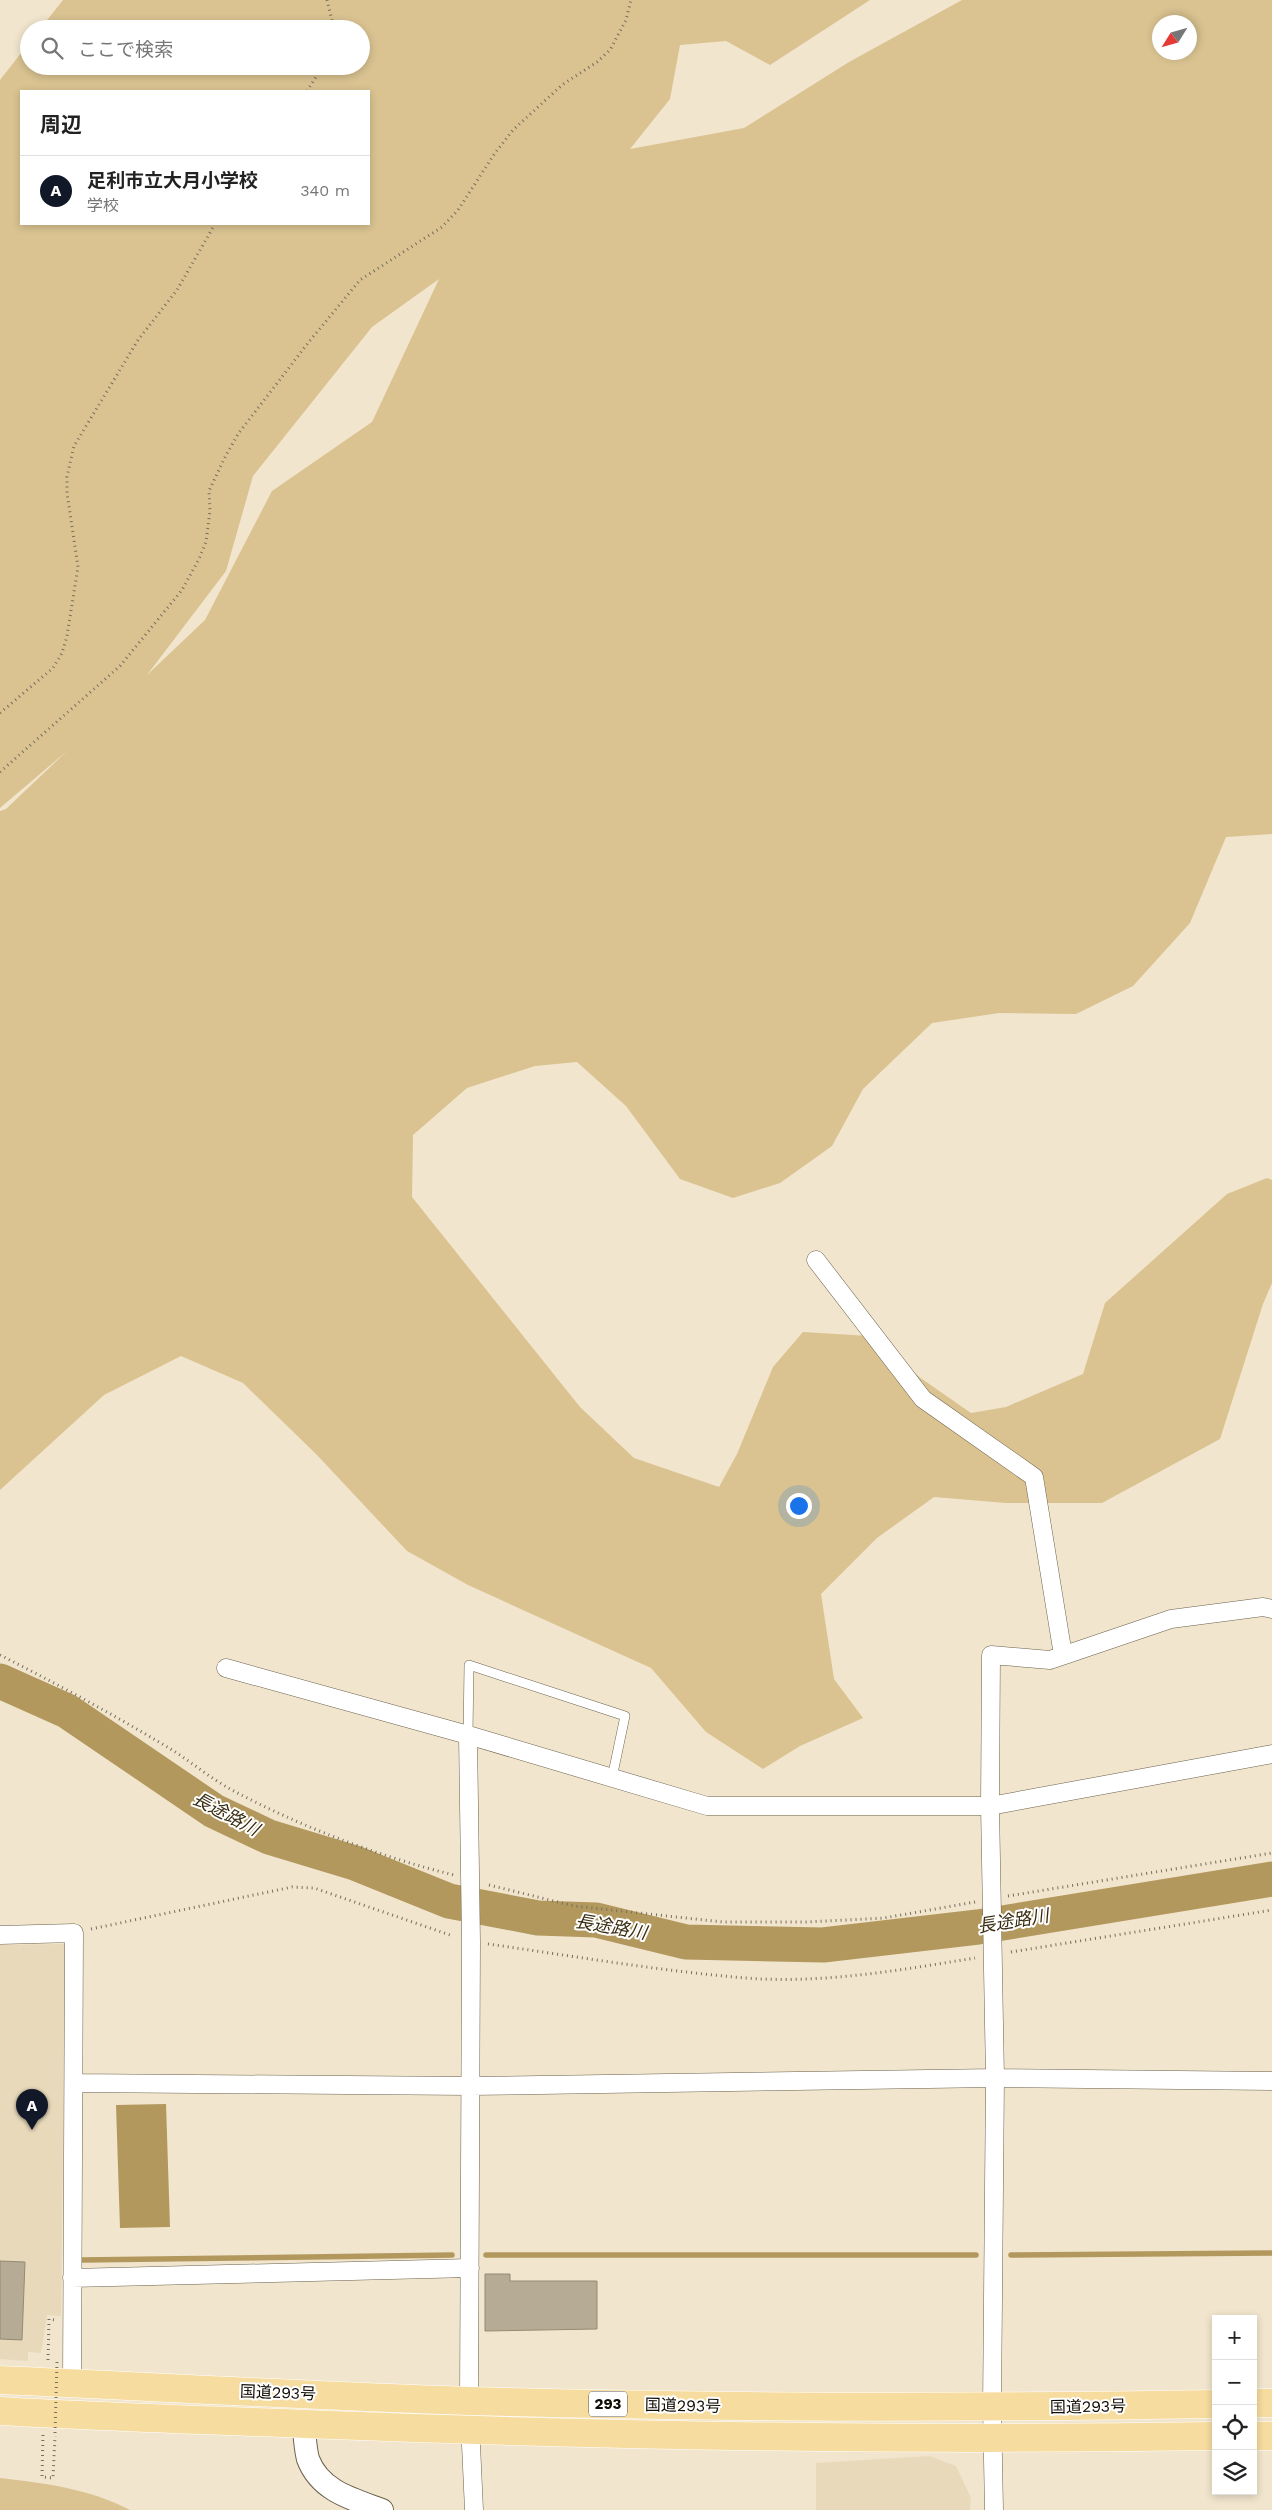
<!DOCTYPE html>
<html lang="ja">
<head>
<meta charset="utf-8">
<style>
  :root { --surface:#fff; --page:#f2f2f2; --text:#222; --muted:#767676; --line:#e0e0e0; --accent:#111827 }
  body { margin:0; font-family:"Work Sans","Noto Sans JP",sans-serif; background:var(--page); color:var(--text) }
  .controls { position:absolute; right:15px; bottom:15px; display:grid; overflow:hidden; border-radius:0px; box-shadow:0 2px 8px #0003 }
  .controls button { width:45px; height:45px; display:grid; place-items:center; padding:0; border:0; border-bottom:1px solid var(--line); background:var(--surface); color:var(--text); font:25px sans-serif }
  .compass { position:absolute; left:1152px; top:15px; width:45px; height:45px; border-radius:50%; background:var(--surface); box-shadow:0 2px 8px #0003; rotate:233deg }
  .you { position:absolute; left:798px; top:1505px; width:18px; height:18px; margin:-12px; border:4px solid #fff; border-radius:50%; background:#1a73e8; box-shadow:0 0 0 8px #1a73e833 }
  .badge { display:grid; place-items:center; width:32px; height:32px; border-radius:50%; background:var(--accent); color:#fff; font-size:16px; font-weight:700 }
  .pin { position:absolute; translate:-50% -41px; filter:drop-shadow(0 1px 2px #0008) }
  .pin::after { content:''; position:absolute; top:26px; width:18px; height:15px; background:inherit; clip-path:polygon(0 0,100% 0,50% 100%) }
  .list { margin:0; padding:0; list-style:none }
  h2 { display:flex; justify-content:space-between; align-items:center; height:65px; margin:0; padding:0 20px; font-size:21px }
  h2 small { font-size:16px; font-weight:400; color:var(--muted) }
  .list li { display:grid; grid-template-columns:32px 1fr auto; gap:15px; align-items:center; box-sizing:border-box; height:70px; padding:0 20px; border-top:1px solid var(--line) }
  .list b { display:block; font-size:19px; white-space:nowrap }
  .list p { margin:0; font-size:16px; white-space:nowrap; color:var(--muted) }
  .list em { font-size:16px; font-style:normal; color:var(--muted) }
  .icon { flex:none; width:28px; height:28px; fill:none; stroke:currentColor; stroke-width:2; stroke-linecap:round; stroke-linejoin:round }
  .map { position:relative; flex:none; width:1272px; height:2510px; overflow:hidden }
  .search { position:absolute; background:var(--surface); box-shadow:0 2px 8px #0003; left:20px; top:20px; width:350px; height:55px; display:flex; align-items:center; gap:12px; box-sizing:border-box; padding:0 18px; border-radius:28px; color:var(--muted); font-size:19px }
  .panel { position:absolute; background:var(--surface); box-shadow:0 2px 8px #0003; left:20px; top:90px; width:350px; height:135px; border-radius:0px }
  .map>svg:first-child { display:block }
</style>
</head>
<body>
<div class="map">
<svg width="1272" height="2510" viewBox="0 0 1272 2510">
  <rect width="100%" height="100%" fill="#f1e5cd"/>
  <path fill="#e8d9ba" d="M65,1944L61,2316L47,2315L41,2353L28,2352V2361L0,2359V1945Z
    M929,2456L956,2466L971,2498L970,2510H816V2463Z"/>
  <path fill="#dac391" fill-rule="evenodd" d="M63,0H870L770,65L726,41L680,45L670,99L630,149L744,128L849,62L962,0H1272V834L1226,837L1190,923L1133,986L1076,1014L999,1013L932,1023L863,1089L832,1146L780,1183L733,1198L680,1179L626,1106L577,1062L535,1066L467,1088L413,1135L412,1197L580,1407L634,1458L719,1487L737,1454L773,1367L803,1332L869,1336L922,1379L971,1413L1006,1407L1083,1374L1105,1303L1227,1194L1267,1178L1272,1180V1283L1263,1304L1220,1439L1102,1503H1006L934,1497L877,1538L821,1594L834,1679L863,1718L800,1746L763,1769L706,1732L651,1668L468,1585L407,1551L316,1454L243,1383L181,1356L104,1395L0,1490V811L6,809L67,751L0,808V80L29,43V66H361V29H40ZM1160,22H1190V52H1160ZM21,91H369V224H21ZM439,279L372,422L272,491L205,620L147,675L226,571L253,476L372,327Z
    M0,2478C45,2483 90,2489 130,2510H0Z"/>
  <path fill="#b3985d" d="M166,2104L170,2227L120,2228L116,2105Z"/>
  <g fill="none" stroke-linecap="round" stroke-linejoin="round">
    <path stroke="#b3985d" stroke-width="5.5" d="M486,2255H976
      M1011,2255L1272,2253
      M81,2260L452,2255"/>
    <path stroke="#b3985d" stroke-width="35" d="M0,1681L67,1711L214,1811L269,1837L355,1863L449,1901L538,1918L596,1920L686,1942L823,1945L978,1927L1272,1879"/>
  </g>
  <path fill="#b6ab95" stroke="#958a74" d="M0,2261L25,2262L22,2340L0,2339Z
    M485,2274H510V2281H597V2329L485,2331Z"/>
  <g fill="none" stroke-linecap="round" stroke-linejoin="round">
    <g stroke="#6b614c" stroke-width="10">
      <path id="service" d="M468,1735L469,1665L625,1716L612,1778"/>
    </g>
    <g stroke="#6b614c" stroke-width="19">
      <path id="minor" d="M816,1260L923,1399L1034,1477L1063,1655
        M226,1668L468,1735L707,1806H990L1272,1754
        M468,1735L471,1942L469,2401L474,2510
        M0,1935L74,1933L72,2384
        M74,2083L470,2086L995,2078L1272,2081
        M72,2278L470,2268
        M994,2510L992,2408L995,2078L990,1806L991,1655L1050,1660L1171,1619L1263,1607L1272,1609"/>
    </g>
    <g stroke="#6b614c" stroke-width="24">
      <path id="tertiary" d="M303,2424C305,2435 305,2448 308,2459C320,2491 352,2499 382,2510"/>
    </g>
    <g stroke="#fff" stroke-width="29">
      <path id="trunk" d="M0,2380C157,2387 313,2396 470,2401C719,2408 967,2408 1216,2404
        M1253,2403H1272
        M0,2411C102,2417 204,2420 305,2424C609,2436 912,2441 1216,2436
        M1253,2436H1272"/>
    </g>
    <path stroke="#766f5f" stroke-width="3" stroke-dasharray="1 4" stroke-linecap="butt" d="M327,0L334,29
      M307,91L323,66
      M0,713L53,668L62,653L67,636L78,567L67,493V477L74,446L138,340L177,290L215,224
      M0,772L120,666L182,590L199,559L206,542L210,511L209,491L224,459L238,434L308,343L360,280L442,227L458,210L495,153L513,130L562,85L597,62L610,50L626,20L631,0
      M0,1655C57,1684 114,1715 169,1748C190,1761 210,1778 232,1790C299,1826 380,1857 454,1875
      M489,1885L574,1906L723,1922H805L884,1918L975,1902
      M1008,1896L1272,1853
      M91,1929L292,1887L314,1888L453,1936
      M488,1944C573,1956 660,1971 746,1978C823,1984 900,1970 975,1958
      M1011,1952L1272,1910
      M48,2360L49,2319L55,2320
      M43,2435L42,2477L53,2478L55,2436"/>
    <use href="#service" stroke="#fff" stroke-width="9"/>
    <use href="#minor" stroke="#fff" stroke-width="18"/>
    <use href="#tertiary" stroke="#fff" stroke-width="22"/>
    <use href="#trunk" stroke="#f7dca0" stroke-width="28"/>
    <path stroke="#766f5f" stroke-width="3" stroke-dasharray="1 4" stroke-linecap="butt" d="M55,2433L57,2362"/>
  </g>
  <g text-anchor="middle" stroke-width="4" stroke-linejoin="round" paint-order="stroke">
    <rect fill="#fff" stroke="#585650" stroke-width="1" x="589" y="2391.5" width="38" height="25" rx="4"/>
    <g font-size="15" font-weight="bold" fill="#110d05">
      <text x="608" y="2409">293</text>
    </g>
    <g font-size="16" fill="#110d05" stroke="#fff">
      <text transform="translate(278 2392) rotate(2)" y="6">国道293号</text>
      <text transform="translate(683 2405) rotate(1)" y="6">国道293号</text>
      <text transform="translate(1088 2406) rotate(-1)" y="6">国道293号</text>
    </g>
    <g font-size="18" font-style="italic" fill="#3a2e12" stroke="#fff">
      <text transform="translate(226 1814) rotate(28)" y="6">長途路川</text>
      <text transform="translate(1013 1921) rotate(-9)" y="6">長途路川</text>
      <text transform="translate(611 1927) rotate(10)" y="6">長途路川</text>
    </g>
  </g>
</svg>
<div class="controls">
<button>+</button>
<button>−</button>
<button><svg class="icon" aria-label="locate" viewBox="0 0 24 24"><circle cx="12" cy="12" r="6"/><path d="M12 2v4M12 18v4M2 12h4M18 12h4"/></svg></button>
<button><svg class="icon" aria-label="layers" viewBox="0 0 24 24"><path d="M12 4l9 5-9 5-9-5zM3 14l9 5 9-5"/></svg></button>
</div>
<svg class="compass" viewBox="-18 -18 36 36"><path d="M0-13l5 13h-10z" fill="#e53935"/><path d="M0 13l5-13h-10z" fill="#767676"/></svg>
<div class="you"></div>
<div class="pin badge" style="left:32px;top:2130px">A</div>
<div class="search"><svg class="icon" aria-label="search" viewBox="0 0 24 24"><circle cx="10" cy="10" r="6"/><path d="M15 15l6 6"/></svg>ここで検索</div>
<section class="panel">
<h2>周辺<small></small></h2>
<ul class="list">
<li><span class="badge">A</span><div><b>足利市立大月小学校</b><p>学校</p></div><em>340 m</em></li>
</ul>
</section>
</div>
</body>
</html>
